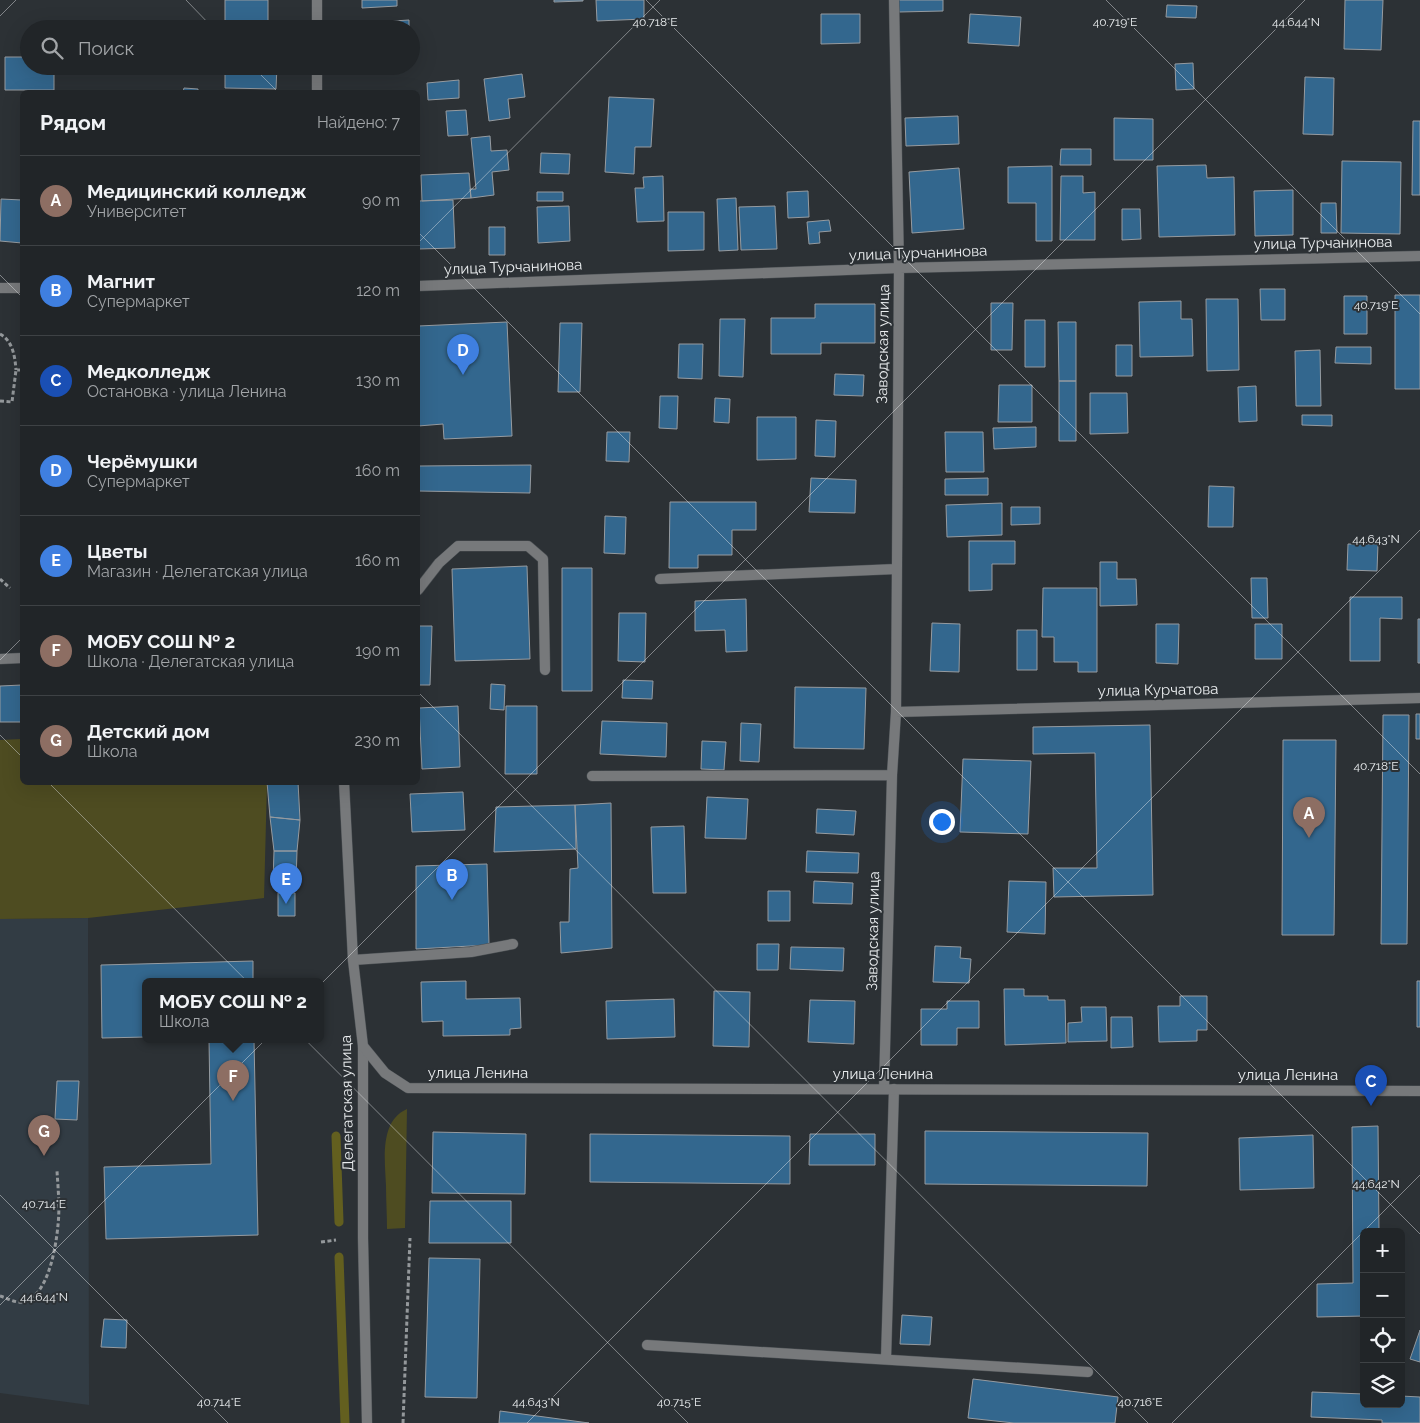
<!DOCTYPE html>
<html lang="ru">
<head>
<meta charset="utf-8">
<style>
  :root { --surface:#212528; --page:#2d3134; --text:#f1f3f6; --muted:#a2a5a8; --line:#3e4245; --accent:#d93025 }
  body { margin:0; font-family:Raleway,sans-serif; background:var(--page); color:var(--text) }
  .controls { position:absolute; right:15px; bottom:15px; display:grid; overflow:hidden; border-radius:8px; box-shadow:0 5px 20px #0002 }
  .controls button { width:45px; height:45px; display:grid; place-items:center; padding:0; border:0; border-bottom:1px solid var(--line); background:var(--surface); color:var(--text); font:25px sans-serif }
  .you { position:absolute; left:941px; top:821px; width:18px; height:18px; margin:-12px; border:4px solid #fff; border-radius:50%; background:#1a73e8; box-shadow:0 0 0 8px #1a73e833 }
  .badge { display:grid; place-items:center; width:32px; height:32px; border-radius:50%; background:var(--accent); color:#fff; font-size:16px; font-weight:700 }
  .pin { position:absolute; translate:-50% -41px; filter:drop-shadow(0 1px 2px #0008) }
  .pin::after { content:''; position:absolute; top:26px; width:18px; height:15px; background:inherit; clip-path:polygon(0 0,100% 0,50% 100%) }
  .popup { position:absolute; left:142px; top:978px; width:182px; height:65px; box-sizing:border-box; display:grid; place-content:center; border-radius:8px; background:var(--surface); filter:drop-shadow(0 1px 4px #0005); font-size:16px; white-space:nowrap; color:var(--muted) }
  .popup b { font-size:19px; color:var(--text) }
  .popup::after { content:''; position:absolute; left:50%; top:100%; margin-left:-10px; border:10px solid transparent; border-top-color:var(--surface) }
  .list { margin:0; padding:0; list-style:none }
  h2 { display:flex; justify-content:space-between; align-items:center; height:65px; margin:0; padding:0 20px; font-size:21px }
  h2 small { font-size:16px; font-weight:400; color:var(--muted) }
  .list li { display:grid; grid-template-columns:32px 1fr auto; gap:15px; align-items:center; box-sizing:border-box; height:90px; padding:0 20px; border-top:1px solid var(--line) }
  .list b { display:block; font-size:19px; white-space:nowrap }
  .list p { margin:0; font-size:16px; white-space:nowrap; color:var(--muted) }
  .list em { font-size:16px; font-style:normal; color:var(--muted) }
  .icon { flex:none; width:28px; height:28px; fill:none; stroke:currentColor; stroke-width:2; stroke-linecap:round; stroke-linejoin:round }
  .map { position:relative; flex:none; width:1420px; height:1423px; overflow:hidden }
  .search { position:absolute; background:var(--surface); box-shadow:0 5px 20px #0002; left:20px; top:20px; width:400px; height:55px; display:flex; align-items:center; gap:12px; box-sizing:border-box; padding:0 18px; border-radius:28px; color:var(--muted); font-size:19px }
  .panel { position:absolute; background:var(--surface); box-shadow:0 5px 20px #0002; left:20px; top:90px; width:400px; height:695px; border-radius:8px }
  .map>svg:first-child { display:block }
</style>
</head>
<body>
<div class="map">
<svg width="1420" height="1423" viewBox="0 0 1420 1423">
  <rect width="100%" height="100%" fill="#2c3135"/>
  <path fill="#323c44" d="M88,918L89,1405L0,1393V919Z"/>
  <path fill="#4e4c21" d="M22,739V782L267,783L264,898L88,918L0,919V740Z
    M407,1109L405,1228L387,1229C387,1215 386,1200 386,1186C385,1161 379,1121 407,1109Z"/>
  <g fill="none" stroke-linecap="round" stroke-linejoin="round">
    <path stroke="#635f1f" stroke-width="9" d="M336,1136L339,1222
      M339,1257L345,1423"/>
  </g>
  <path fill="#33678e" stroke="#969ba0" d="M225,0H268V29H225Z
    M362,0H397V6L362,8Z
    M554,0H583V1L554,2Z
    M596,0H644V19L597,21Z
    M898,0H943V11L899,12Z
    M1345,0H1383L1381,50L1344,49Z
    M1167,5L1197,6L1196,18L1166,17Z
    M821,14H860V43L821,44Z
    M970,14L1021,17L1019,46L968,43Z
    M409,20V29H362V23Z
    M5,57H29V66H54V90H5Z
    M1193,63L1194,89L1176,90L1175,64Z
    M225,66H277L276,89L225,88Z
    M522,74L525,97L508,99L510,118L489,121L484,79Z
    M1305,77L1334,78L1333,135L1303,134Z
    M459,80V98L428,100L427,83Z
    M184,88L198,89V92H183Z
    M609,97L654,99L651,147H635L634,174L605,172Z
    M466,110L468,135L448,136L446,111Z
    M958,116L959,144L906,146L905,118Z
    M1114,118L1153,119V160H1114Z
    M1413,121H1420V195H1412Z
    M490,136L491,151L507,150L509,170L492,172L494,195L471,198L470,189H476L471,138Z
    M1061,149H1091V165H1060Z
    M541,153L570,154L569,174L540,173Z
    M1342,161L1401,162L1400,234L1341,233Z
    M1206,165L1207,178L1234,177L1235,235L1159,237L1157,166Z
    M1052,166V241H1036V203H1008V167Z
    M959,168L964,229L912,233L909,172Z
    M469,173L471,198L422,201L421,175Z
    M663,176L664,221L637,222L635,188H644L643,177Z
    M1061,176H1083V193L1095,192V240H1060Z
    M1293,190V235L1255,236L1254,191Z
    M808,191L809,217L788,218L787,192Z
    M537,192H563V201H537Z
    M736,198L738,250L719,251L717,199Z
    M1,199L22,200V243L0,241Z
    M453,200L455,248L418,249V201Z
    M1321,203H1336L1337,233H1321Z
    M569,206L570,241L538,243L537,207Z
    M775,206L777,249L741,250L739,207Z
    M1122,209H1140L1141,239L1122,240Z
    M668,212H704V250L668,251Z
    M829,220L831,231L819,232L820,243L809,244L807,222Z
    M489,227H505V255H489Z
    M1260,289H1285V320H1261Z
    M1395,295H1420V389H1395Z
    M1344,296H1367V334H1344Z
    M1206,299H1238L1239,370L1207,371Z
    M1181,301V319H1192L1193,356L1140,357L1139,302Z
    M991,303H1013L1012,350H991Z
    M815,304H875V343H821V354H771V318H815Z
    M720,319H745L743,377L719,376Z
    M1025,320H1045V367H1025Z
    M507,322L512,436L444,439L443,424L418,426V326Z
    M1058,322H1076V381H1059Z
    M560,323H582L580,392H558Z
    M679,344H703L702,379L678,378Z
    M1116,345H1132V376H1116Z
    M1336,347H1371V364L1335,363Z
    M1320,350L1321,406H1296L1295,351Z
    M835,374L864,375L863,396L834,395Z
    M1059,381H1076V441H1059Z
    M999,385H1032V422H998Z
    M1256,386L1257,421L1239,422L1238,387Z
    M1090,393H1127L1128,433L1090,434Z
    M660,396H678L677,429L659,428Z
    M715,398L730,399L729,423L714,422Z
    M1302,415H1332V426L1302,425Z
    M757,417H796V459L757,460Z
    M816,420L836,421L835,457L815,456Z
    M1036,427V447L994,449L993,428Z
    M607,432H630L629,462L606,461Z
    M945,432H983L984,472H946Z
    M531,465L530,493L418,491V466Z
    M811,478L856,480L855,513L809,512Z
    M988,478V495H945V479Z
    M1209,486L1234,487L1233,527H1208Z
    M670,502H756V530H732V555H698V568H669Z
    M1002,503V535L947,537L946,505Z
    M1011,507H1040V524L1011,525Z
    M605,516L626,517L625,554L604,553Z
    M969,541H1015V564H992V590L969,591Z
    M1348,544H1378L1377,571L1347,570Z
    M1100,562H1117V579H1136L1137,605L1100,606Z
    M527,566L530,659L455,661L452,569Z
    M562,568H592V691H562Z
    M1251,578H1267L1268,618H1252Z
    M1043,588H1097V672H1078V662H1054V637H1042Z
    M1350,597H1402V619L1380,618V661H1350Z
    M746,599L747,651L726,652L725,630L695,631V601Z
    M619,613H646L645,662L618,661Z
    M1418,619H1420V663H1418Z
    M932,623L960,624L959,672L930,671Z
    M1156,624H1179L1178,664L1156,663Z
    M1255,624H1282V659H1255Z
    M418,626H432L430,685H418Z
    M1017,630H1037V670H1017Z
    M623,680L653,681L652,699L622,698Z
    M491,684L505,685L504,710L490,709Z
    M22,685V722H0V686Z
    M795,687L866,688L864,749L794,748Z
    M458,706L460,767L422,769L419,708Z
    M506,706H537V774H505Z
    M1416,714H1420V739H1416Z
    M1383,715H1409L1407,944H1381Z
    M602,721L667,723L666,757L600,754Z
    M741,723L761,724L759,762L740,761Z
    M1150,725L1153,895L1054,897L1053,868H1097L1095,753L1033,754V727Z
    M1283,740H1336L1334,935H1282Z
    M702,741L726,742L724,770L701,769Z
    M963,759L1031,761L1028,834L960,832Z
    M267,782H298L300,820L270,817Z
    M463,792L465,830L412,832L410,794Z
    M707,797L748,799L746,839L705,838Z
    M611,803L612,948L561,953L560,922H569L570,869L578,868L575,805Z
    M575,805L576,849L494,852L496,807Z
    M817,809L856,811L854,835L816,833Z
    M270,817L300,820L297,851H274Z
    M684,826L686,893H653L651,827Z
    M274,851H297L296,882H273Z
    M807,851L859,853L858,873L806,872Z
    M487,864L489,945L416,949V866Z
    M814,881L853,883L852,904L813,903Z
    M1009,881L1046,882L1045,934L1007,932Z
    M768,891H790V921H768Z
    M278,893H295V916H278Z
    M757,944H779L778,970H757Z
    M935,946L961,947L960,958L971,959L969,983L933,982Z
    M791,947L844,948L843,971L790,969Z
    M253,961V982H146V1037L102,1038L101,965Z
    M466,981V999L520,998L521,1028L510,1029V1035L443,1036V1021L422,1022L421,982Z
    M1417,981H1420V1027H1417Z
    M1004,989H1024V996H1048V1000H1065L1066,1043L1005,1045Z
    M714,991L750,992L749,1047L713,1046Z
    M1180,996H1207V1030H1197V1041L1159,1042L1158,1006H1180Z
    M674,999L675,1037L607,1039L606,1001Z
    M810,1000L855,1001L854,1044L808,1042Z
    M947,1001H979V1028H957V1045H921V1009H947Z
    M1081,1007H1106L1107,1041L1068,1042V1023L1082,1022Z
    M1111,1017H1132L1133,1047L1111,1048Z
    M209,1040H254L258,1235L106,1239L104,1167L211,1164Z
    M57,1081H79L77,1120L55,1119Z
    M1378,1126L1379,1232H1364V1316L1317,1317V1284L1353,1283L1352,1127Z
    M925,1131L1148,1133L1147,1186L925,1184Z
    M433,1132L526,1134L525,1194L432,1193Z
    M590,1134L790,1136V1184L590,1182Z
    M810,1134H875V1165H809Z
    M1313,1135L1314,1188L1240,1190L1239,1138Z
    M430,1201H511V1243H429Z
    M429,1258L480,1259L477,1398L425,1397Z
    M902,1315L932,1317L930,1345L900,1344Z
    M104,1319L127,1320L126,1348L101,1347Z
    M1420,1330V1362L1410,1359Z
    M973,1379L1118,1397L1115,1423H1014L968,1418Z
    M1312,1392L1364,1394V1404H1401V1396L1420,1397V1423H1382V1420L1311,1417Z
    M500,1411L589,1423H499Z"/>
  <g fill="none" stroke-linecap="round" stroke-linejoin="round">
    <g stroke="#4a4f53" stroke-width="11">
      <path id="service" d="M418,590L439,563L458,546H528L543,559L545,670
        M0,659L22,658
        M353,960L471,952L513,944
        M647,1345L1088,1372
        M886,1359L894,1089"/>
    </g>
    <g stroke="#4a4f53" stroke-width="11">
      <path id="minor" d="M317,0V29
        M317,66V92
        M418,286L899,268L1420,256
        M660,579L896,569
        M896,712L1420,698
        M592,776L892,775
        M363,1046V1238L367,1423
        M884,1089L892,775L896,712L899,268L894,0"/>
    </g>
    <g stroke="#4a4f53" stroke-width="11">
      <path id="tertiary" d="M0,288H22
        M344,782L353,960L363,1046L385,1073L408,1088L1420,1091"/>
    </g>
    <path stroke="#94989b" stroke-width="3" stroke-dasharray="4 2.5" stroke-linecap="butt" d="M0,334C13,341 15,357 16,370
      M0,401L12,402L16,370H22
      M0,579L10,588
      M321,1242L336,1240
      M0,1296C7,1298 15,1303 22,1302C48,1298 56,1247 58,1225C60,1207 58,1188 57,1171
      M403,1423L410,1238"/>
    <use href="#service" stroke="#77797b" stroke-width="10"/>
    <use href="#minor" stroke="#77797b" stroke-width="10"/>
    <use href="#tertiary" stroke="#77797b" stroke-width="10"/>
  </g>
  <path fill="none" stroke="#eaedef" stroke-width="1" stroke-opacity="0.45" d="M186,0L214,29M646,0L1420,774M1106,0L1420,314M0,16L16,0M252,66L278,92M418,232L1420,1234M418,243L660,0M0,275L22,297M0,660L22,638M418,692L1148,1423M0,735L22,757M48,782L688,1423M0,1195L228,1423M0,1305L1305,0M527,1423L1420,530M1172,1423L1420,1175"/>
  <g text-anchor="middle" stroke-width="4" stroke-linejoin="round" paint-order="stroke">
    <g font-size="15" fill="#eaedef" stroke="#2c3135">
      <text transform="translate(1323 243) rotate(-1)" y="5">улица Турчанинова</text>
      <text transform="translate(918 253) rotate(-2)" y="5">улица Турчанинова</text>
      <text transform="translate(513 267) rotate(-2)" y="5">улица Турчанинова</text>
      <text transform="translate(883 344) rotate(-89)" y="5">Заводская улица</text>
      <text transform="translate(1158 690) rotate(-1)" y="5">улица Курчатова</text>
      <text transform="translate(873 931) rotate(-89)" y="5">Заводская улица</text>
      <text x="478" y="1078">улица Ленина</text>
      <text x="883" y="1079">улица Ленина</text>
      <text x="1288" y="1080">улица Ленина</text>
      <text transform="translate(347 1103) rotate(-91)" y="5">Делегатская улица</text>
    </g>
  </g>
  <g font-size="12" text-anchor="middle" fill="#eaedef" stroke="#2c3135" stroke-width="4" stroke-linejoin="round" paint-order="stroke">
    <text x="655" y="26">40.718°E</text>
    <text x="1115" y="26">40.719°E</text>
    <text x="1296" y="26">44.644°N</text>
    <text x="1376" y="309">40.719°E</text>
    <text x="1376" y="543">44.643°N</text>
    <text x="1376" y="770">40.718°E</text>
    <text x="1376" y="1188">44.642°N</text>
    <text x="44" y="1208">40.714°E</text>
    <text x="44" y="1301">44.644°N</text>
    <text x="219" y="1406">40.714°E</text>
    <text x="536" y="1406">44.643°N</text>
    <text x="679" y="1406">40.715°E</text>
    <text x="1140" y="1406">40.716°E</text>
  </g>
</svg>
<div class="controls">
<button>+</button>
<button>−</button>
<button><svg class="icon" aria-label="locate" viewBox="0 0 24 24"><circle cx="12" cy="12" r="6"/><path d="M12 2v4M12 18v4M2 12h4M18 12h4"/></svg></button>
<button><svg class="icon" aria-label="layers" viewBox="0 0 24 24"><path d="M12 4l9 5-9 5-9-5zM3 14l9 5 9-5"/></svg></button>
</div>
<div class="you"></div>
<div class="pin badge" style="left:1309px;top:838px;background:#8d6e63">A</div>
<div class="pin badge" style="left:452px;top:900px;background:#3f7fe0">B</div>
<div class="pin badge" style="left:1371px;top:1106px;background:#1a4fb4">C</div>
<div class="pin badge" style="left:463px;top:375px;background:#3f7fe0">D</div>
<div class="pin badge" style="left:286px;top:904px;background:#3f7fe0">E</div>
<div class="pin badge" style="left:233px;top:1101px;background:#8d6e63">F</div>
<div class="popup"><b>МОБУ СОШ № 2</b>Школа</div>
<div class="pin badge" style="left:44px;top:1156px;background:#8d6e63">G</div>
<div class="search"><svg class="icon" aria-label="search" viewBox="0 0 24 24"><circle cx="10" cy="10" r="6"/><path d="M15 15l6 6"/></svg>Поиск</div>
<section class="panel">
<h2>Рядом<small>Найдено: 7</small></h2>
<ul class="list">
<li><span class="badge" style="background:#8d6e63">A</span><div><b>Медицинский колледж</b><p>Университет</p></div><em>90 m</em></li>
<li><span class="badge" style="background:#3f7fe0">B</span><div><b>Магнит</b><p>Супермаркет</p></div><em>120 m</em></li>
<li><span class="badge" style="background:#1a4fb4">C</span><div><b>Медколледж</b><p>Остановка · улица Ленина</p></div><em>130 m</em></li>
<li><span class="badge" style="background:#3f7fe0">D</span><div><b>Черёмушки</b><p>Супермаркет</p></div><em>160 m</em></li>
<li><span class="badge" style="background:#3f7fe0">E</span><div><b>Цветы</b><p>Магазин · Делегатская улица</p></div><em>160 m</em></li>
<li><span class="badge" style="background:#8d6e63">F</span><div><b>МОБУ СОШ № 2</b><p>Школа · Делегатская улица</p></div><em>190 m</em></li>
<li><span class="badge" style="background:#8d6e63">G</span><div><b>Детский дом</b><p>Школа</p></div><em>230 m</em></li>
</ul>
</section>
</div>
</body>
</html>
